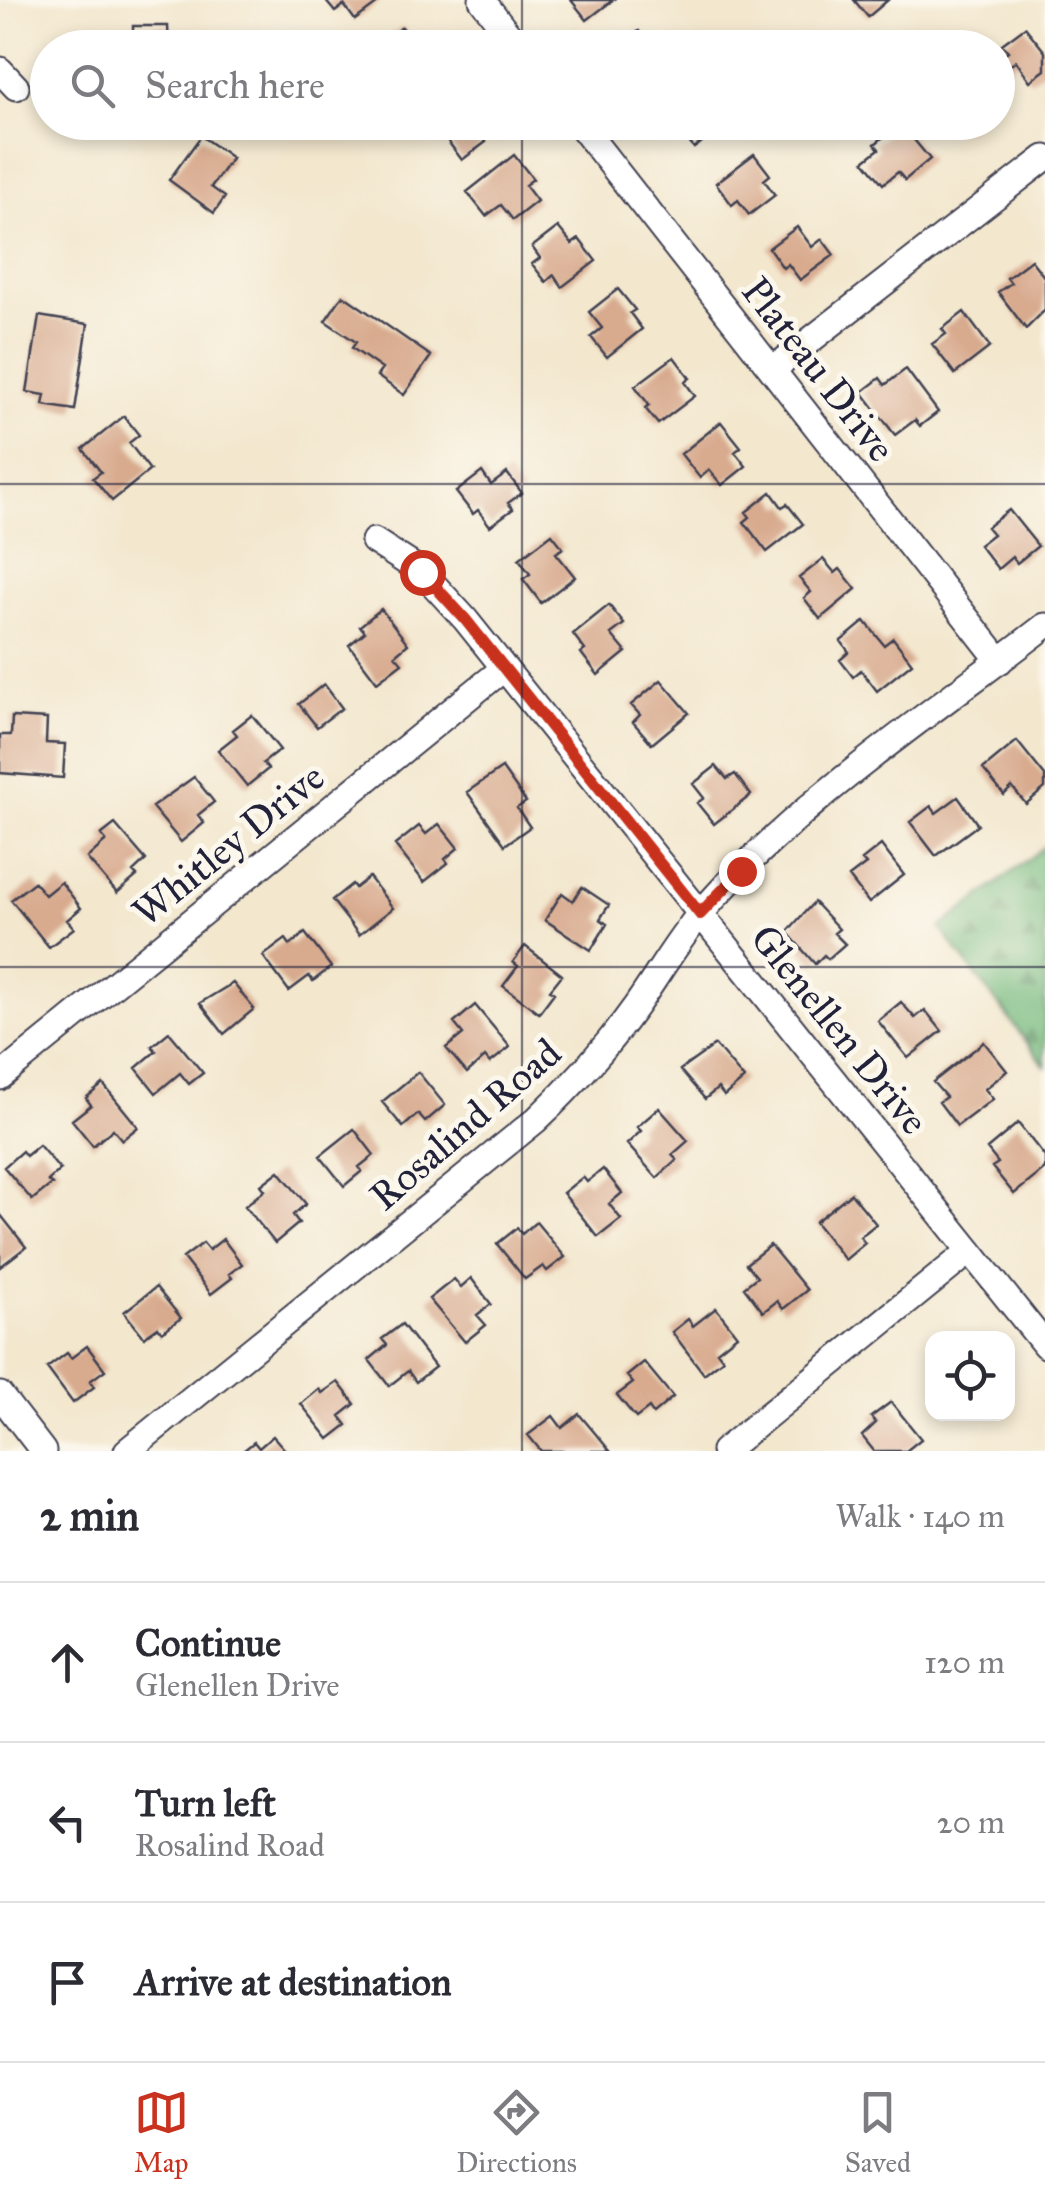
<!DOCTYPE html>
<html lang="en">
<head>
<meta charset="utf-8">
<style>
  :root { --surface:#fff; --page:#f2f2f3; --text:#2b2b33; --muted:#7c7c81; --line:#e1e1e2; --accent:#c8321e }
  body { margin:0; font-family:"IM FELL Great Primer",serif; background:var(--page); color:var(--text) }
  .controls { position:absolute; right:30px; bottom:30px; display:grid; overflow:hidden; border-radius:20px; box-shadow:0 5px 15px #0003 }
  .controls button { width:90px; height:90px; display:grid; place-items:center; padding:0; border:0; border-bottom:2px solid var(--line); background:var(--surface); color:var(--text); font:50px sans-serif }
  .stop { position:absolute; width:30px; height:30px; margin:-22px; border:8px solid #c8321e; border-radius:50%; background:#fff }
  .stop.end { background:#c8321e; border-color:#fff; box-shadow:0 2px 10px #0008 }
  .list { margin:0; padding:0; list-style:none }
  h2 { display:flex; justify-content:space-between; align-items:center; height:130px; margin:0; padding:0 40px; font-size:42px }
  h2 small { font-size:32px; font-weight:400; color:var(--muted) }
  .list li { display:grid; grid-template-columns:65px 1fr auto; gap:30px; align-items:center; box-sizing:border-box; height:160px; padding:0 40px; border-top:2px solid var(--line) }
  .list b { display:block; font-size:38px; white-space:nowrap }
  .list p { margin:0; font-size:32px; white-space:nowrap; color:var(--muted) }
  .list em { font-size:32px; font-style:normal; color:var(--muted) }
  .icon { flex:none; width:55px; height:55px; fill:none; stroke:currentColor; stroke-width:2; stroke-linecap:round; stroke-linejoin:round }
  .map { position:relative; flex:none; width:1045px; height:1451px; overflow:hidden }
  .search { position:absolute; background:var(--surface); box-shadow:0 5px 15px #0003; left:30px; right:30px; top:30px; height:110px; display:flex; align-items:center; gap:25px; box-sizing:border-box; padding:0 35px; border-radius:55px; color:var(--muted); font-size:38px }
  .sheet { height:610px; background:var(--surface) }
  nav { display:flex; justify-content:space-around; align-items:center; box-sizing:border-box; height:140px; border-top:2px solid var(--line); background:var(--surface); font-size:28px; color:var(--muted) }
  nav a { display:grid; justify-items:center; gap:5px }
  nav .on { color:var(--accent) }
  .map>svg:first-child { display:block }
</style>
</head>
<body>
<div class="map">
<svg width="1045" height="1451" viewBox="0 0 1045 1451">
  <defs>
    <pattern id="forest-firs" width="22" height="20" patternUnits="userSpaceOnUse" patternTransform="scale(2.5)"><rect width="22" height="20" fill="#76ba7e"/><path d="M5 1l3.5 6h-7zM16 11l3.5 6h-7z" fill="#609768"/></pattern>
  </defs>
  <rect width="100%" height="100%" fill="#fbf7ec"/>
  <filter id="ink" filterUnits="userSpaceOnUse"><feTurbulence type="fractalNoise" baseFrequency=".01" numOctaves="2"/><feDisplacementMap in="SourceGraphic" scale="20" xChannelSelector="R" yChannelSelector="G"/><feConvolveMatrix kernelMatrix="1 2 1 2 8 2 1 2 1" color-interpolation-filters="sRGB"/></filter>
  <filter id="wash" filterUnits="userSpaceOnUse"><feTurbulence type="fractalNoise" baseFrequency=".0048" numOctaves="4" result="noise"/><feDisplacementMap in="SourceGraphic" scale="40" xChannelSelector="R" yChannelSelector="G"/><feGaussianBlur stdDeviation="2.25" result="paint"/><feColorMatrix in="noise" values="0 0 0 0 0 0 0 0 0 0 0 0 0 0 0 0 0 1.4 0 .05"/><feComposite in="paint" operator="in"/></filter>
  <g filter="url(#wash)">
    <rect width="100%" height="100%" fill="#f3e7ce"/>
    <path fill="url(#forest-firs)" stroke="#4c6e5c" stroke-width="2.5" d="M1045,846V1066L940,928Z"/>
    <g id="blocks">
      <path fill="#d8aa8e" d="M325,0H382L355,20L344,5L335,12Z
        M571,0H613L587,20Z
        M854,0H888L868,17Z
        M133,26H168L169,48H128L127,39H133Z
        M402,27L417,47L424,41L428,48H373Z
        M1025,27L1045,52V70L1030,81L1016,61L1003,71L998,65V59L1008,51L1002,44Z
        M639,31L652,48H617Z
        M452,122H483L476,128L486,142L462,160L440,131Z
        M666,122H716L721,128L694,148L683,135L679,138Z
        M900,123L930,159L905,180L898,172L883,184L864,161L879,149L875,144Z
        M201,136L232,158L211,187L225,197L214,213L169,180Z
        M754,154L770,175L764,180L775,195L749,215L738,200L732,205L716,183Z
        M514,155L533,179L525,185L537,201L513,220L501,205L486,216L467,192Z
        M558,227L572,244L579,239L596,261L562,287L554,275L546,282L532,264L540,258L532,247Z
        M797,227L812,247L822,239L834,255L800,280L788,264L783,268L769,248Z
        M1031,260L1045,278V310L1026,329L998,292L1011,283L1007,278Z
        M618,289L635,310L630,313L642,329L607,357L591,337L602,328L589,312Z
        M343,295L431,356L404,395L377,376L382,369L352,348L356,342L325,321Z
        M964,312L990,347L955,374L932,344L946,334L942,329Z
        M39,316L88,324L75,410L43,405L45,395L27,392Z
        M674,357L690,378L685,382L695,396L658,424L645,408L649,405L635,386Z
        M906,369L938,412L920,426L915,420L895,435L862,392L880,378L885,385Z
        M124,416L139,435L129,443L150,470L112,501L93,478L101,472L83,449Z
        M721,422L741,447L735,452L746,466L722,485L709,470L700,478L681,454Z
        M482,472L491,485L507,473L522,493L508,503L513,509L490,526L478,510L473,514L456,492Z
        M771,492L782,507L787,504L803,524L767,552L744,522L750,517L746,512Z
        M1009,510L1038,546L1017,563L1012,557L998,569L979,545L993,534L987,527Z
        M552,534L563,548L556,553L575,577L541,603L523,579L530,574L519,559Z
        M823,559L835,573L840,569L856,589L820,619L804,598L811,592L799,578Z
        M609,605L624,624L611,634L626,652L598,675L581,653L585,650L573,634Z
        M381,609L408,644L395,655L402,663L377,682L349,645L365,632L360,626Z
        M865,621L884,645L893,638L912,663L877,691L861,670L853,677L840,660L849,652L841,641Z
        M661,680L689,713L652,744L633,722L640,715L631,705Z
        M324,684L342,708L317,727L299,704Z
        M252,715L280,750L263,763L268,769L247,786L218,750L237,735L233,730Z
        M12,717L47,719L46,743L65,744L63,778L0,773V735H11Z
        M1017,741L1045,776V788L1026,804L1012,787L1004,795L983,769Z
        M716,766L727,779L735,774L751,795L714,824L697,803L704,798L693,784Z
        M502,768L526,802L517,808L530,827L505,845L467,792Z
        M194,777L214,802L198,815L204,823L181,842L152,807Z
        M958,797L978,825L936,856L910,822L931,806L936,813Z
        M115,824L146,860L133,872L137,876L117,893L87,858L106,841L101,835Z
        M439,824L458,848L445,859L448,863L424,882L395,845L419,826L426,834Z
        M881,845L904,875L869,903L849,877L866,864L862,860Z
        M369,877L393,908L359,935L332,900L352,884L355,888Z
        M34,882L45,895L61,882L81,908L67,920L74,928L49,947L11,900Z
        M582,887L609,905L600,919L607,924L591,950L545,920L562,893L573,901Z
        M814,902L839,929L834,933L845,944L828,959L824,955L815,964L787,932Z
        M305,933L331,967L313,981L309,976L289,991L263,956L286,939L290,945Z
        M525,946L562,975L550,990L554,993L539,1013L503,986L518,966L513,962Z
        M233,983L254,1009L224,1034L200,1003Z
        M901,1002L915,1018L925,1010L942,1031L908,1058L878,1021Z
        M475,1005L510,1047L490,1063L485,1057L467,1073L446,1048L463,1034L454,1023Z
        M169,1032L203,1073L189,1084L180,1073L156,1093L136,1068L156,1051L152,1046Z
        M984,1042L1007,1071L985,1089L993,1099L957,1126L939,1102L946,1097L933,1082Z
        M715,1045L744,1079L724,1096L718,1088L705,1099L680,1070Z
        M418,1072L445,1105L425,1122L418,1114L403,1127L382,1102Z
        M103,1084L138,1127L122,1140L113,1129L93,1146L72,1120L91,1105L86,1098Z
        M659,1108L688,1141L672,1155L677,1160L657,1178L627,1144L641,1131L637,1127Z
        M1018,1123L1045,1157V1169L1014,1194L992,1167L998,1163L987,1149Z
        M354,1129L374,1155L359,1167L362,1171L344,1186L320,1156Z
        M39,1145L60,1170L48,1181L52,1184L32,1200L4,1167L22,1151L26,1156Z
        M603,1169L622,1193L609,1204L621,1219L598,1237L563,1193L583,1177L587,1182Z
        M279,1171L306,1204L293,1215L299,1223L275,1243L245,1206L265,1190L261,1185Z
        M851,1193L876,1224L860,1237L865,1243L845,1260L815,1222Z
        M0,1214L26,1247L0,1267Z
        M536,1222L565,1257L547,1271L543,1266L525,1279L497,1244L517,1228L522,1234Z
        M223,1239L242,1264L229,1274L232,1278L211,1294L183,1258L203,1243L209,1250Z
        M770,1245L807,1290L783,1309L777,1301L763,1312L744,1287L757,1277L746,1264Z
        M471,1278L491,1304L477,1315L486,1325L465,1342L429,1299L454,1279L461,1287Z
        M156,1287L181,1318L162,1332L158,1327L144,1337L124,1312Z
        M716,1308L737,1335L717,1351L723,1359L704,1374L672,1332L688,1319L693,1326Z
        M402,1324L435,1367L416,1382L408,1371L389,1386L369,1360L387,1345L382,1339Z
        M87,1346L105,1370L90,1381L94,1387L73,1403L47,1368L67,1353L71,1358Z
        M644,1362L673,1397L653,1414L649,1408L636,1418L617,1395L633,1383L627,1376Z
        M338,1382L355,1404L340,1416L347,1425L329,1439L301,1404L319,1389L322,1393Z
        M891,1402L921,1439L906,1451H874L862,1436L876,1423L871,1417Z
        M579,1414L610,1451H541L528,1435L553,1416L562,1428Z
        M273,1436L286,1451H243L254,1442L259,1448Z"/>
    </g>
  </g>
  <g filter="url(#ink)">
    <use href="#blocks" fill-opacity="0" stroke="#414051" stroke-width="2.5"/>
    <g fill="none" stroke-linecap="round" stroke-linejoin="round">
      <g stroke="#414051" stroke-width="29">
        <path id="minor" d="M482,0L519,48
          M0,70L16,87
          M578,122L1000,661
          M772,370L1045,158
          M374,541L422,572L465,619L1045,1345
          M0,1077L503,669
          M0,1395L43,1451
          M127,1451L536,1120C573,1085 606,1048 636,1006C658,975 677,941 701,913C795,803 931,714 1045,626
          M724,1451L970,1251"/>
      </g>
      <use href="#minor" stroke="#fff" stroke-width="25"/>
    </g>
  </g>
  <g fill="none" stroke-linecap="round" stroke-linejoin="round" filter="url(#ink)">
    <path stroke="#c8321e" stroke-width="12" d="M422,572L465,619L700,914L741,871"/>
  </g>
  <path fill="none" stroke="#22223b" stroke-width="2.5" stroke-opacity="0.55" d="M522,0V48M522,122V1451M0,484H1045M0,967H1045"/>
  <g text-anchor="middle" stroke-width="10" stroke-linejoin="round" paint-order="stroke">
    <g font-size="40" fill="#22223b" stroke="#fbf7ec">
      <text transform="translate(819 369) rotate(52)" y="14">Plateau Drive</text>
      <text transform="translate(228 844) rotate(-39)" y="14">Whitley Drive</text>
      <text transform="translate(840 1029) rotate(51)" y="14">Glenellen Drive</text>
      <text transform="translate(465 1124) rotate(-41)" y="14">Rosalind Road</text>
    </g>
  </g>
</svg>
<div class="controls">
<button><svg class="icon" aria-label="locate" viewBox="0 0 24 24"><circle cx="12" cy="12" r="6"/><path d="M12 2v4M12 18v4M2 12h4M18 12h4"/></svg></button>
</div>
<div class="stop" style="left:422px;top:572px"></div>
<div class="stop end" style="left:741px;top:871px"></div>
<div class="search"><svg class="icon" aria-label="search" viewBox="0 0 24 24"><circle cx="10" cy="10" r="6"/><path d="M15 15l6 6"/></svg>Search here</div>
</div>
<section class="sheet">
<h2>2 min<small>Walk · 140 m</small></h2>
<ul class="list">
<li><svg class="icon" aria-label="ahead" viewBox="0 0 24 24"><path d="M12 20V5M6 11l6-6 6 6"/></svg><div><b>Continue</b><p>Glenellen Drive</p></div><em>120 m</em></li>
<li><svg class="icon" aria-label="left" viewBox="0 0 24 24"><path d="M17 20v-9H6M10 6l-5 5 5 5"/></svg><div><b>Turn left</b><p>Rosalind Road</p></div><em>20 m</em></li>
<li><svg class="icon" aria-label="arrive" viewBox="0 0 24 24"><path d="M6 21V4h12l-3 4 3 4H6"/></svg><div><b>Arrive at destination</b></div></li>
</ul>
</section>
<nav>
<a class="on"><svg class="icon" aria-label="map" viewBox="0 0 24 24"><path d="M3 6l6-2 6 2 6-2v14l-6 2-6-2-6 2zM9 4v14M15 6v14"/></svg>Map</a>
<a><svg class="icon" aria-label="directions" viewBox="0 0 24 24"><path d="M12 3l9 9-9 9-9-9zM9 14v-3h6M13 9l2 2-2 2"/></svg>Directions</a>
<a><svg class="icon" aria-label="saved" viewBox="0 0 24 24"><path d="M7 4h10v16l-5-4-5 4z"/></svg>Saved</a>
</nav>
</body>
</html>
